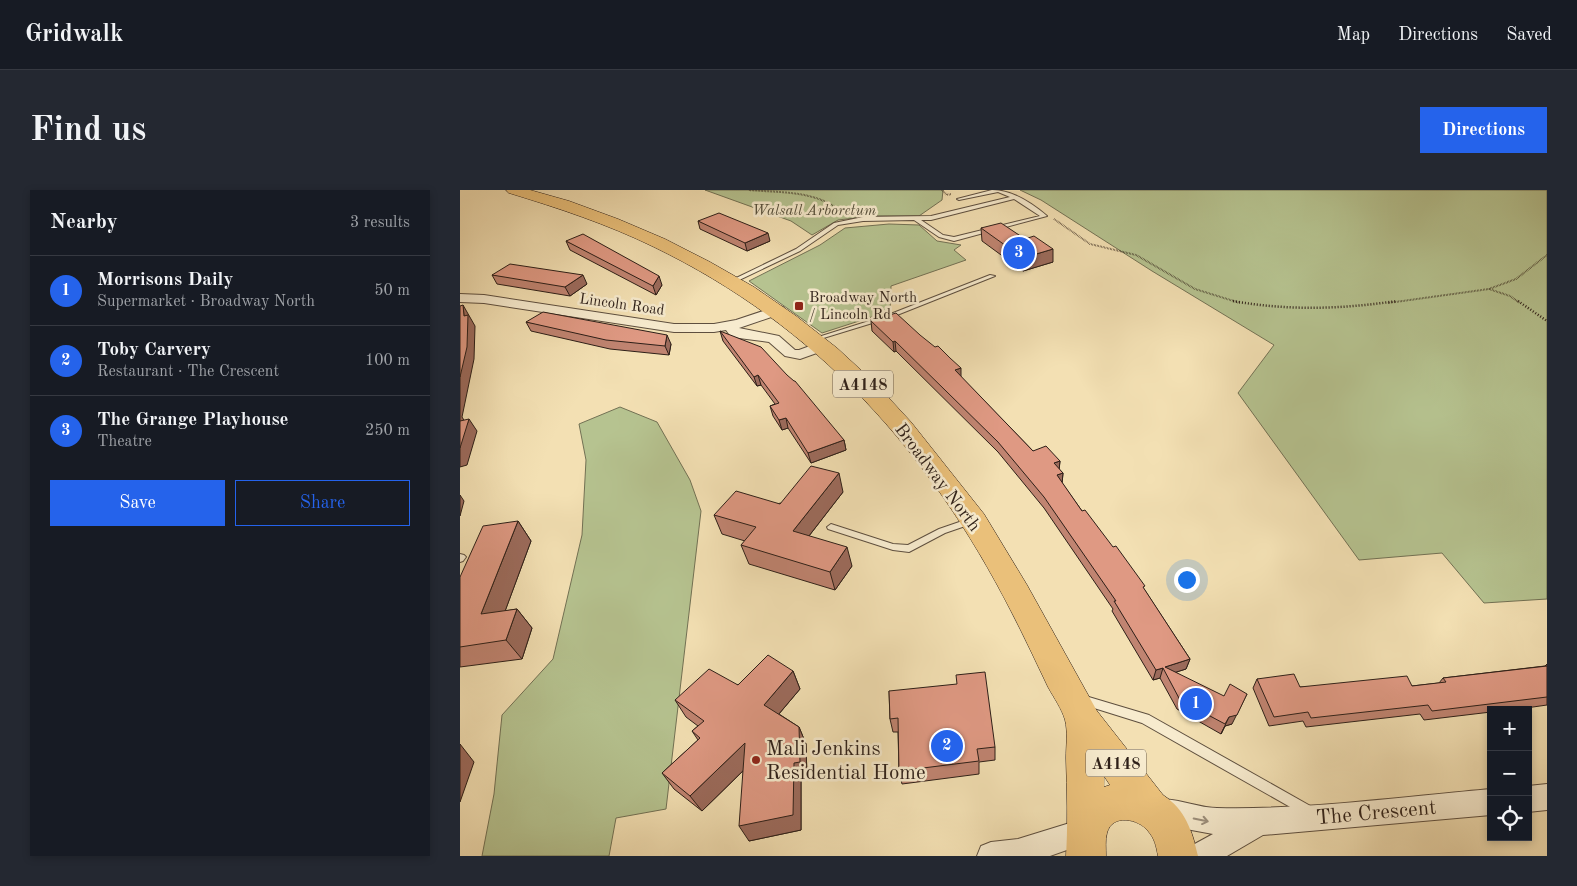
<!DOCTYPE html>
<html lang="en">
<head>
<meta charset="utf-8">
<style>
  :root { --surface:#171b24; --page:#242831; --text:#f1f3f6; --muted:#9ea1a6; --line:#363941; --accent:#2563eb }
  body { margin:0; font-family:"Old Standard TT",serif; background:var(--page); color:var(--text) }
  .controls { position:absolute; right:15px; bottom:15px; display:grid; overflow:hidden; border-radius:0px; box-shadow:0 2px 8px #0003 }
  .controls button { width:45px; height:45px; display:grid; place-items:center; padding:0; border:0; border-bottom:1px solid var(--line); background:var(--surface); color:var(--text); font:25px sans-serif }
  .you { position:absolute; left:726px; top:389px; width:18px; height:18px; margin:-12px; border:4px solid #fff; border-radius:50%; background:#1a73e8; box-shadow:0 0 0 8px #1a73e833 }
  .badge { display:grid; place-items:center; width:32px; height:32px; border-radius:50%; background:var(--accent); color:#fff; font-size:16px; font-weight:700 }
  .pin { position:absolute; translate:-50% -50%; border:2px solid #fff; box-shadow:0 1px 5px #0006 }
  .list { margin:0; padding:0; list-style:none }
  h2 { display:flex; justify-content:space-between; align-items:center; height:65px; margin:0; padding:0 20px; font-size:21px }
  h2 small { font-size:16px; font-weight:400; color:var(--muted) }
  .list li { display:grid; grid-template-columns:32px 1fr auto; gap:15px; align-items:center; box-sizing:border-box; height:70px; padding:0 20px; border-top:1px solid var(--line) }
  .list b { display:block; font-size:19px; white-space:nowrap }
  .list p { margin:0; font-size:16px; white-space:nowrap; color:var(--muted) }
  .list em { font-size:16px; font-style:normal; color:var(--muted) }
  .actions { display:flex; gap:10px; padding:15px 20px }
  .actions a { flex:1; padding:11px 0; border:1px solid var(--accent); border-radius:0px; text-align:center; font-size:18px; color:var(--accent) }
  .actions .main { background:var(--accent); color:#fff }
  .icon { flex:none; width:28px; height:28px; fill:none; stroke:currentColor; stroke-width:2; stroke-linecap:round; stroke-linejoin:round }
  .map { position:relative; flex:none; width:1087px; height:666px; overflow:hidden; border-radius:0px }
  header { display:flex; align-items:center; gap:30px; box-sizing:border-box; height:70px; padding:0 25px; background:var(--surface); border-bottom:1px solid var(--line) }
  header strong { font-size:24px }
  nav { display:flex; gap:28px; margin-inline-start:auto; font-size:18px }
  .intro { display:flex; align-items:center; justify-content:space-between; box-sizing:border-box; height:120px; padding:0 30px }
  h1 { margin:0; font-size:35px }
  .button { padding:12px 22px; border-radius:0px; background:var(--accent); color:#fff; font-size:18px; font-weight:700 }
  main { display:flex; gap:30px; padding:0 30px }
  aside { flex:1; background:var(--surface); border-radius:0px; box-shadow:0 2px 8px #0003 }
  .map>svg:first-child { display:block }
</style>
</head>
<body>
<header>
<strong>Gridwalk</strong>
<nav><a>Map</a><a>Directions</a><a>Saved</a></nav>
</header>
<div class="intro"><h1>Find us</h1><a class="button">Directions</a></div>
<main>
<aside>
<h2>Nearby<small>3 results</small></h2>
<ul class="list">
<li><span class="badge">1</span><div><b>Morrisons Daily</b><p>Supermarket · Broadway North</p></div><em>50 m</em></li>
<li><span class="badge">2</span><div><b>Toby Carvery</b><p>Restaurant · The Crescent</p></div><em>100 m</em></li>
<li><span class="badge">3</span><div><b>The Grange Playhouse</b><p>Theatre</p></div><em>250 m</em></li>
</ul>
<div class="actions"><a class="main">Save</a><a>Share</a></div>
</aside>
<div class="map">
<svg width="1087" height="666" viewBox="0 0 1087 666">
  <rect width="100%" height="100%" fill="#f3e0b3"/>
  <filter id="stains"><feTurbulence type="fractalNoise" baseFrequency=".004" numOctaves="4"/><feColorMatrix values="0 0 0 0 .2 0 0 0 0 .09 0 0 0 0 .02 0 0 0 .5 -.17"/></filter>
  <radialGradient id="worn" r=".72"><stop offset=".6" stop-color="#630" stop-opacity="0"/><stop offset="1" stop-color="#630" stop-opacity=".3"/></radialGradient>
  <path fill="#b6c390" stroke="#727154" d="M245,0H483L482,10L459,26H412L378,30L352,45L331,31Z
    M560,0H1087V409L1024,413L982,363L899,370L778,203L814,155L692,81L581,10Z
    M429,34L459,35L477,51L501,55L494,60L506,70L431,96L430,121L362,143L289,91L360,55L385,38Z
    M160,217L197,232L230,290L241,321L206,619L156,628L149,666H22L34,604L42,525L93,469L122,345L126,270L119,234Z"/>
  <g fill="none" stroke-linecap="round" stroke-linejoin="round">
    <g stroke="#5e4f3f" stroke-width="2">
      <path id="service" d="M532,0C552,0 572,13 587,26L494,51L479,47L454,30L403,31L378,35L340,61L275,92L270,91L336,59L374,33L403,27L471,26L550,7L538,2L499,10L497,9ZM554,9L580,26L494,47L483,45L461,30H471Z
        M530,85L535,86L432,127L357,150L355,151L352,149L428,125Z
        M511,328L514,329L515,331L514,333L485,343L449,362L433,360L368,339L367,337L371,334L433,354L448,355L479,339Z
        M0,364L4,365L6,367L3,371L0,372Z
        M622,505L689,525L854,618L856,622L854,626L850,628L846,626L682,533L618,513L617,510L618,507Z"/>
    </g>
    <g stroke="#5e4f3f" stroke-width="2">
      <path id="minor" d="M0,104L24,105L214,134H254L276,130L318,116L323,117L325,120L323,123L279,138L319,146L335,160H339L358,153H368L370,156L368,159L340,169L325,166L309,152L271,147L266,140L254,142H214L24,113L0,112Z
        M1087,594V620L1068,622V596Z
        M1031,599V625L803,645L767,666H727L731,656L753,644L699,634L690,630L686,621L690,612C710,604 735,618 757,618C848,620 940,607 1031,599Z
        M626,628L635,632L639,641L635,650L590,666H517L521,656L531,652L558,649Z"/>
    </g>
    <g stroke="#2d1f18" stroke-width="1">
      <path id="trunk" d="M46,0H70L109,11L158,29L205,49L250,72L294,97L336,126L377,158L415,193L451,232L524,324L567,395L637,521L703,605C726,620 732,641 738,666H698C696,656 695,649 688,641C679,629 652,623 647,643C645,650 646,659 646,666H606C608,633 607,601 606,568C606,557 608,541 605,530C602,519 594,508 588,497C576,472 564,446 551,421C469,261 357,136 194,57C147,34 98,18 49,3ZM644,586L650,595L644,597Z"/>
    </g>
    <path stroke="#2d1f18" stroke-width="2" stroke-dasharray="0.5 1" stroke-linecap="butt" d="M289,0C322,3 358,0 384,24
      M482,0L487,5L491,4
      M594,29L630,54L676,65L735,99L780,113
      M1029,99L1056,89L1087,65
      M928,113L1029,99L1050,106L1060,113"/>
    <path stroke="#2d1f18" stroke-width="2.5" stroke-dasharray="1 2" stroke-linecap="butt" d="M773,111C829,121 882,119 937,111
      M1058,111L1087,131"/>
    <use href="#service" fill="#f7ebce" fill-rule="evenodd"/>
    <use href="#minor" fill="#f7ebce" fill-rule="evenodd"/>
    <use href="#trunk" fill="#eac07a" fill-rule="evenodd"/>
  </g>
  <path fill="#c08471" stroke="#2d1f18" d="M238,31L310,51L287,61L240,39Z
    M521,38L565,49L593,72L563,81L522,51Z
    M106,51L202,95L196,105L110,60Z
    M32,85L127,94L110,106L37,94Z
    M411,131L501,187L573,261L600,271L599,279L603,283L602,293L622,321L684,399L730,469L726,479L716,482L772,534L765,536L761,544L717,519L700,488L693,490L652,421L653,419L584,318L538,262L436,161L434,162L412,141Z
    M66,132L211,154L209,165L150,159L71,141Z
    M260,141L384,250L386,260L351,273L328,238L322,240L313,226L310,216L315,214L301,195L297,196L263,151Z
    M383,302L349,346L392,376L375,400L289,374L281,355L285,351L262,344L254,325Z
    M58,331L71,351L45,421L57,419L72,438L62,469L0,477V387Z
    M1087,474V515L1052,520H1031V522L964,530L960,524L846,537L843,531L809,536L793,498L797,489L840,497L952,496L979,493L983,488L1085,476Z
    M333,481L340,499L319,524L339,537L346,554L347,588L341,589V640L289,651L283,581L242,621L214,599L202,583L238,550L232,541L238,536L226,527L215,510Z
    M429,501L535,557V570L519,572V584L442,594L439,581L438,542H433L430,529Z"/>
  <path fill="#9c6b5c" stroke="#2d1f18" d="M308,43L310,51L287,61L285,53Z
    M593,59V72L563,81V68Z
    M123,85L127,94L110,106L105,97Z
    M199,86L202,95L196,105L193,96Z
    M3,115L15,136L14,169L2,227L7,235L9,229L17,241L7,275L0,277V187L4,126Z
    M207,145L211,154L209,165L205,156Z
    M435,151L436,161L434,162L433,152Z
    M501,178V189L495,180Z
    M298,185L301,195L297,196L294,187Z
    M326,228L328,238L322,240L319,230Z
    M384,250L386,260L351,273L348,263Z
    M600,271L599,281L594,273Z
    M379,283L383,302L338,360L333,341Z
    M603,283L602,294L597,285Z
    M0,305L4,311L0,326Z
    M58,331L71,351L37,443L21,424Z
    M387,357L392,376L375,400L370,382Z
    M57,419L72,438L62,469L46,450Z
    M730,469L726,479L707,485L705,477Z
    M703,478L700,488L693,490L696,480Z
    M333,481L340,499L312,532L304,515Z
    M787,504L772,534L765,536L761,544L769,527Z
    M339,537L346,554L347,588L341,589V640L289,651L279,636L334,573Z
    M285,553L294,570L242,621L230,606Z
    M0,554L14,572L0,612Z"/>
  <path fill="#df9983" stroke="#2d1f18" d="M259,23L308,43L285,53L238,31Z
    M541,33L565,49L574,46L593,59L563,68L521,38Z
    M123,44L199,86L193,96L106,51Z
    M50,74L123,85L105,97L32,85Z
    M3,115L4,126L8,125L7,157L0,187V116Z
    M83,122L207,145L205,156L146,150L66,132Z
    M436,123L460,145L475,157L478,156L490,168L501,178L495,180L573,261L586,256L600,271L594,273L603,283L597,285L622,321L625,320L653,357L656,356L685,396L683,397L730,469L705,477L764,506L770,494L787,504L777,525L769,527L765,534L720,510L703,478L696,480L654,411H656L584,307L538,252L435,151L433,152L411,131Z
    M260,141L301,157L327,185L334,191H335L384,250L348,263L326,228L319,230L310,216L319,213L298,185L294,187Z
    M9,229L0,258V231Z
    M351,276L379,283L333,341L387,357L370,382L281,355L296,337L254,325L276,301L320,314Z
    M58,331L21,424L57,419L46,450L0,457V387L23,336Z
    M308,465L333,481L304,515L339,537L340,572L334,573L333,625L279,636L285,553L230,606L202,583L240,548L232,541L244,531L215,510L249,479L278,495Z
    M1087,476V507L972,521L968,515L851,528L848,522L814,527L797,489L834,484L840,497L947,486L952,496L986,492L983,488Z
    M525,482L535,557L517,559L519,571L439,581L438,528L430,529L429,501L497,494L496,485Z"/>
  <defs><path id="oneway-shaft" d="M-6 0H5M1.5-3L5.5 0L1.5 3" fill="none" stroke-width="1.6" stroke-linecap="round" stroke-linejoin="round" transform="scale(1.25)"/></defs>
  <use stroke="#9c8f7c" href="#oneway-shaft" transform="translate(741 630) rotate(12)"/>
  <g fill="#8f2418" stroke="#f7ebce" stroke-width="2">
    <rect x="334" y="111" width="10" height="10" rx="2.5"/>
    <circle cx="296" cy="570" r="5"/>
  </g>
  <g text-anchor="middle" stroke-width="5" stroke-linejoin="round" paint-order="stroke">
    <g font-size="15" font-style="italic" fill="#56503c" stroke="#f7ebce">
      <text x="354" y="25">Walsall Arboretum</text>
    </g>
    <g font-size="15" fill="#2d1f18" stroke="#f7ebce" text-anchor="start">
      <text x="349" y="112">Broadway North<tspan x="349" dy="17">/ Lincoln Rd</tspan></text>
    </g>
    <g font-size="15" fill="#2d1f18" stroke="#f7ebce">
      <text transform="translate(162 114) rotate(8)" y="5">Lincoln Road</text>
    </g>
    <g fill="#f7ebce" stroke="#6a5c4f" stroke-width="1">
      <rect x="373" y="180.5" width="60" height="27" rx="4"/>
      <rect x="626" y="559.5" width="60" height="27" rx="4"/>
    </g>
    <g font-size="16" font-weight="bold" fill="#2d1f18">
      <text x="403" y="200">A4148</text>
      <text x="656" y="579">A4148</text>
    </g>
    <g font-size="18" fill="#2d1f18" stroke="#f7ebce">
      <text transform="translate(478 287) rotate(53)" y="6">Broadway North</text>
    </g>
    <g font-size="21" fill="#2d1f18" stroke="#f7ebce" text-anchor="start">
      <text x="306" y="565">Mali Jenkins<tspan x="306" dy="24">Residential Home</tspan></text>
    </g>
    <g font-size="21" fill="#2d1f18" stroke="#f7ebce">
      <text transform="translate(916 622) rotate(-5)" y="7">The Crescent</text>
    </g>
  </g>
  <rect width="100%" height="100%" filter="url(#stains)"/>
  <rect width="100%" height="100%" fill="url(#worn)"/>
</svg>
<div class="controls">
<button>+</button>
<button>−</button>
<button><svg class="icon" aria-label="locate" viewBox="0 0 24 24"><circle cx="12" cy="12" r="6"/><path d="M12 2v4M12 18v4M2 12h4M18 12h4"/></svg></button>
</div>
<div class="you"></div>
<div class="pin badge" style="left:736px;top:514px">1</div>
<div class="pin badge" style="left:487px;top:556px">2</div>
<div class="pin badge" style="left:559px;top:63px">3</div>
</div>
</main>
</body>
</html>
